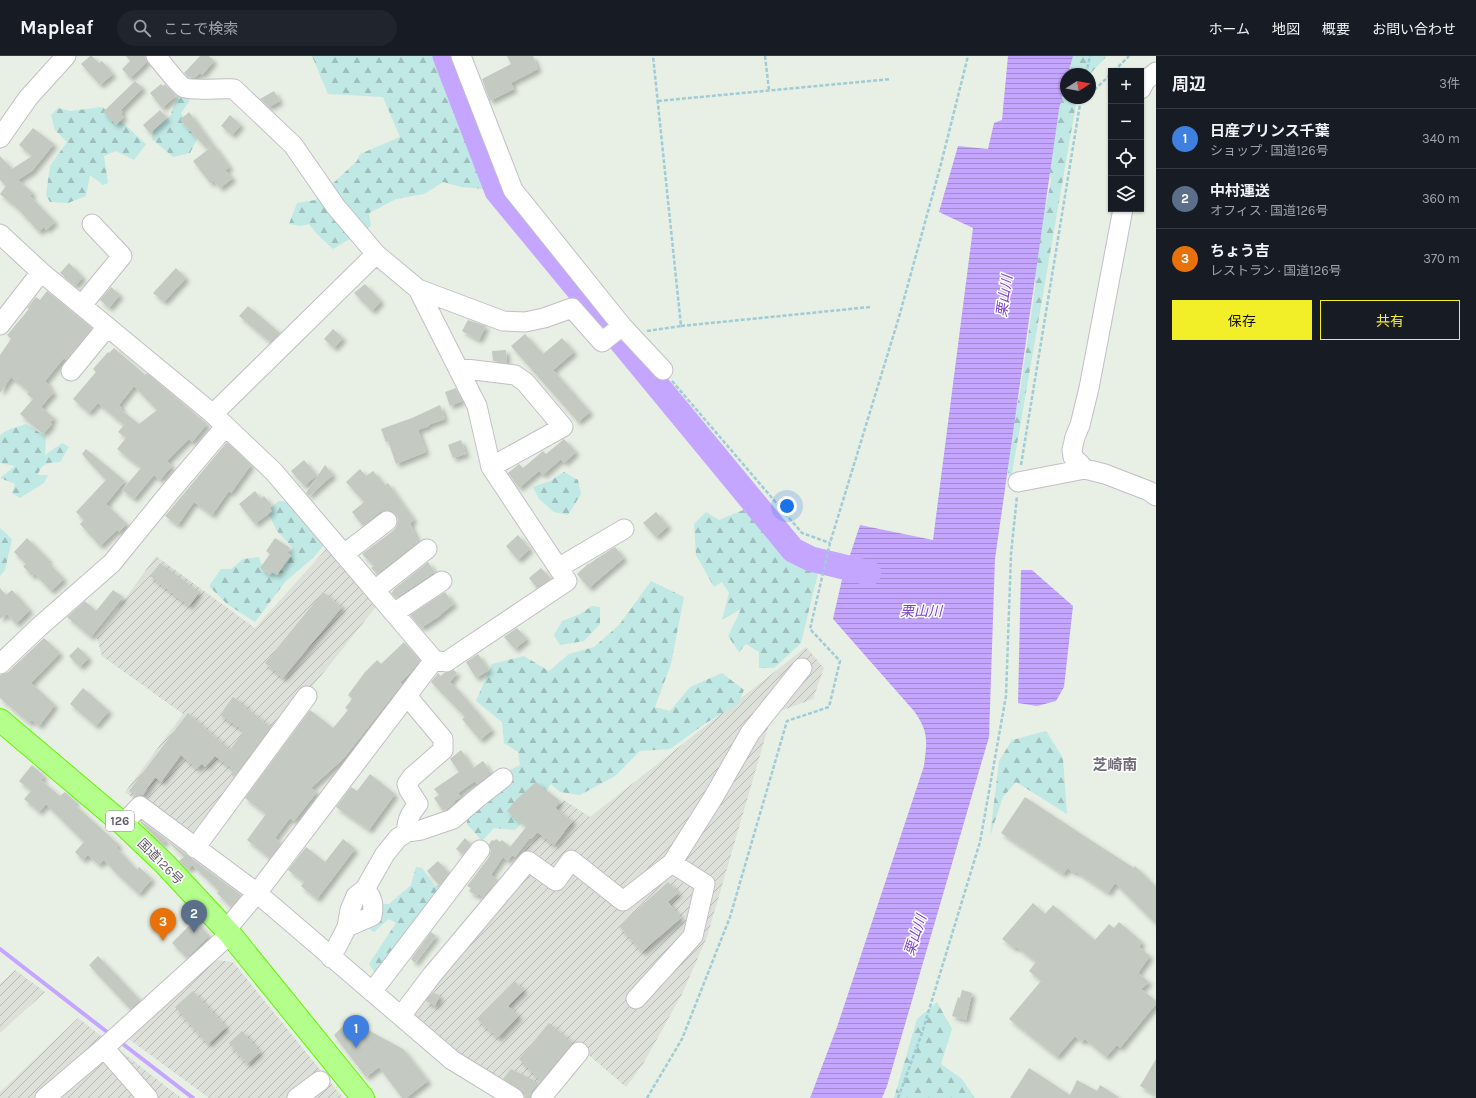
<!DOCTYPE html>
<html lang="ja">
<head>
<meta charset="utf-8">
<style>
  :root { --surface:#171b24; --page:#20242c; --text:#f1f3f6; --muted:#9ea1a6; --line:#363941; --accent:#f2ee28 }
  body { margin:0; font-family:Karla,"Noto Sans JP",sans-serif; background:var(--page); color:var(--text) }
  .controls { position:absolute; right:12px; top:12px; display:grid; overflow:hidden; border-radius:0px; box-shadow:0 1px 3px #0004 }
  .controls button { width:36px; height:36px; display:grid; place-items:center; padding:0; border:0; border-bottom:1px solid var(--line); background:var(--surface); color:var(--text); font:20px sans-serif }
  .compass { position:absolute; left:1060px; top:12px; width:36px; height:36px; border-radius:50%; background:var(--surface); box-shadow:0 1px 3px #0004; rotate:79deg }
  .you { position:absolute; left:787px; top:450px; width:14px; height:14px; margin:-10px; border:3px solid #fff; border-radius:50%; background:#1a73e8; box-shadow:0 0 0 6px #1a73e833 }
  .badge { display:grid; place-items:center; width:26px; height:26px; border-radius:50%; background:var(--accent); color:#fff; font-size:13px; font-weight:700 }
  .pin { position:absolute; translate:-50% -33px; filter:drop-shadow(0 1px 2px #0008) }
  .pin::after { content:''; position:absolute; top:21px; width:14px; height:12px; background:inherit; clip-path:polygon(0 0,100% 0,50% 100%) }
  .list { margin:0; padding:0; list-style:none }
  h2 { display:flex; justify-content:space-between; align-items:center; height:52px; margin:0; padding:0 16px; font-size:17px }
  h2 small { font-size:13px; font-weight:400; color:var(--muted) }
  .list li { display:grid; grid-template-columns:26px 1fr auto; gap:12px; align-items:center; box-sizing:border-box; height:60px; padding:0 16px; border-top:1px solid var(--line) }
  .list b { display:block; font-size:15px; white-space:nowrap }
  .list p { margin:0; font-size:13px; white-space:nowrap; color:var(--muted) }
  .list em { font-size:13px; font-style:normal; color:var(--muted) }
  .actions { display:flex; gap:8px; padding:12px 16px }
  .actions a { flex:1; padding:9px 0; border:1px solid var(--accent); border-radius:0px; text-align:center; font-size:14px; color:var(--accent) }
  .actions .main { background:var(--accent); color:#111 }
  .icon { flex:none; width:22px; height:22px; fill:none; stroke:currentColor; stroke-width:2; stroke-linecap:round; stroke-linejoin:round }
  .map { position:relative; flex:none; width:1156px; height:1042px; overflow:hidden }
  header { display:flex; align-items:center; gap:24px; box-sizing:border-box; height:56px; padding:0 20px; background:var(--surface); border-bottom:1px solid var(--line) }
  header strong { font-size:19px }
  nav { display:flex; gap:22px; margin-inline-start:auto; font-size:14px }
  .search { width:280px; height:36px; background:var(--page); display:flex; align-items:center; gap:10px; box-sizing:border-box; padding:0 14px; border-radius:22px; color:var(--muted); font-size:15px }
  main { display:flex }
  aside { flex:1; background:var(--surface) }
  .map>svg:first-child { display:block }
</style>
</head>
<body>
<header>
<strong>Mapleaf</strong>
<div class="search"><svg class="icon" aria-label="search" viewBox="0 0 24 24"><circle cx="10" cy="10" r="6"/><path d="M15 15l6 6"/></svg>ここで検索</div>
<nav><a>ホーム</a><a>地図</a><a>概要</a><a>お問い合わせ</a></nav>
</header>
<main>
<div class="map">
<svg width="1156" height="1042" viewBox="0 0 1156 1042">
  <defs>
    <pattern id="industrial-furrows" width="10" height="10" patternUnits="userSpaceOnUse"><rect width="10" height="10" fill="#dce0d9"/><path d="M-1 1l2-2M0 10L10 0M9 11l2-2" fill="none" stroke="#b6b9b4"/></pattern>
    <pattern id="forest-firs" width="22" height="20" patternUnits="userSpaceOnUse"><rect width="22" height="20" fill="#c0e8e4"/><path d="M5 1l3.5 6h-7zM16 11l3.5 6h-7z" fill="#9fbfbd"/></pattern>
    <pattern id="water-rules" width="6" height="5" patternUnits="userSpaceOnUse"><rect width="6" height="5" fill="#c4a5ff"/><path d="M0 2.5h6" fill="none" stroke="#a38ad2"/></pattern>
    <filter id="shadow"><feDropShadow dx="3.5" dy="3.5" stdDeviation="2" flood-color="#0004"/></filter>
  </defs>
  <rect width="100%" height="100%" fill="#e8efe4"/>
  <path fill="url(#industrial-furrows)" d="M329,490L379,547L308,636L193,785L125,736L183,658L102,600L97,582L156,500L255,572Z
    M806,591L824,612L813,643L772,658L707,881L682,938L643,1008L626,1031L584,995L546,1042H520L409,961L501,826L564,744L590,761Z
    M216,904L233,906L343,1042H209L126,981Z
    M15,914L45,936L0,977V928Z
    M78,962L181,1042H0V1036Z"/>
  <path fill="url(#forest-firs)" d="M312,0H453L475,83L484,133L461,131L443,126L424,138L396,143L369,157L371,170L333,193L317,178L309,168L301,170L289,168L297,147L315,144L357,105L360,98L400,81L383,41L328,38Z
    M1071,0H1106V1L1090,18H1066V42H1077L1011,423L1008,418L1010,383L1020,336L1035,232V196L1051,126L1047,87Z
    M178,39L190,44L181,57L198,81L190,97L173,101L152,83L154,67L170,61Z
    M102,51L122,66L146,88L134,104L116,95L104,100L108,127L103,129L90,119L86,140L68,147L50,146L46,139L50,110L67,86L55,74L51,59L58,52L70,55Z
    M26,368L46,381L45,399L62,387L69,391L60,406C48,407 42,406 38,419H48L44,427L20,442L12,437L15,428L0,422L15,410L0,407V379L10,373Z
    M564,416L578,424L581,438L568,459L554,456L539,443L533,431L550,425Z
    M279,445L293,446L335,475L315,500L285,526L255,566L227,548L209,530L221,513H231L243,503L259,501L261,507L278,518L293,492L277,475L267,455Z
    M748,452L786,493L819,513L801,587L774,612H759V596L746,588L739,596L728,580L741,553L722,564L729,537L722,526L714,531L696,499L694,468L706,456L719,464Z
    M0,472L12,483L5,514L0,520Z
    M651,525L684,541L671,608L655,651L670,655L690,631L722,617L744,634L738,648L706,667L670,693L640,695L615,720L580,739L560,736L551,728L532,756L515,774L494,772L482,785L467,768L466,737L491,728L502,718L520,709L518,696L504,687L502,666L476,645L492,608L524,600L549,615L569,598L594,591L619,569Z
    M592,550L600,551V568L584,585L560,589L554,579L562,565L580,558Z
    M1046,675L1063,702L1067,758L1016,726L1003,741L990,780L999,705L1012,684Z
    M416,811L422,812L435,830L447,828L377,920L369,908L396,867L389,863L374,876L366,871L378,848H389L411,829Z
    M937,946L952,973L941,1008L962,1023L975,1042H894L917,963Z"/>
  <path fill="url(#water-rules)" d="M1008,0H1073L1068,18H1066V26L1059,53L995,503L989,681L887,1030L882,1042H810L837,971L924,710C927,685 929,676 914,655L833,563L843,519L834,514L838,502H849L860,469L933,484L973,172L939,156L958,90L988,93L994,67L1002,64Z
    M1021,514H1032L1073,550L1064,631L1056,645L1037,650L1018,647Z"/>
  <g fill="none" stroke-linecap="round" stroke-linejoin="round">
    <path stroke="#c4a5ff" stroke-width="4" d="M0,893L111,979
      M119,985L193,1042"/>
    <path stroke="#c4a5ff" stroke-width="25" d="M445,0L497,135L793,494L811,503L869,517"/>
  </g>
  <path fill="#c4cac1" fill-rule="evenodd" filter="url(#shadow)" d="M90,0H92L99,7L102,5L113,18L100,29L81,8Z
    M126,0H145L147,6L130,22L122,13L130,5Z
    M200,0H209L214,5L202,19L200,17L194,22L188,21L184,17Z
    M507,0H533L538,13L511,27L514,33L490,45L482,23L511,8Z
    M135,25L143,32L121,54L123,56L121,58L124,61L116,69L103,56Z
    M161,28L163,30L165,28L176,40L162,52L150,37Z
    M274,35L280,45L269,51L260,43Z
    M160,54L167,62L150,77L143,69Z
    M189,56L213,89L207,93L180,64Z
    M230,59L241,69L232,79L221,70Z
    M33,72L54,88L32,115L18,124L33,137L30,140L55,166L46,174L44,171L39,176L17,152L0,138L6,130L0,124V100L12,113L32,100L19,89Z
    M214,89L230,111L225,114L233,122L220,132L213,124L211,128L193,105Z
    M69,207L83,221L75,230L60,217Z
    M176,212L186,222L164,246L153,237Z
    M365,228L381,245L372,255L354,237Z
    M111,231L120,239L109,252L100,244Z
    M47,235L92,272L66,304L64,302L45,325L50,330L49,332L54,336L41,351L54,362L50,367L52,368L43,378L20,358L33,343L27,338L29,336L11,321L0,337V299L11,283L7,279L29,253L27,252L36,241L40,244Z
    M248,250L280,277L270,286L239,260Z
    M468,264L486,270L479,284L462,275Z
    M333,273L343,282L334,292L324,283Z
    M525,278L543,298L562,282L574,296L553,314L590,356L578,366L511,290Z
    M114,292L145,319L147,317L207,368L192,386L189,383L167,405L172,410L160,424L154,419L134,443L122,434L141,412L117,393L126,382L118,376L124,369L98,347L89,357L73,343L96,316L93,313L108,296L109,297ZM134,330L157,354L139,368L121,354L122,352L119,349Z
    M506,294L507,307L493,305L492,295Z
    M456,332L462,345L450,350L445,336Z
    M440,349L445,363L428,369L429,370L418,374L426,396L396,408L388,385L386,386L381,373L412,362Z
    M564,383L576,396L564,407L561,403L543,419L539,415L519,432L508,417L519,408L523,412L543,395L546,398Z
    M461,384L466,398L453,402L448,389Z
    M227,386L251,409L231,437L229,435L212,459L194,446L178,469L165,460Z
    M86,393L125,425L106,448L127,468L119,476L117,474L100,490L80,468L84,464L76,456L106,424L82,398Z
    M304,404L317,419L304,430L291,415Z
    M325,409L333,419L309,440L306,437Z
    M360,413L366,420L373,415L385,429L388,427L414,464L410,467L418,486L377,518L371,512L374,510L362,498L394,474L397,469L398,463L396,459L392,455L385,454L380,456L363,470L352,456L364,446L346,426Z
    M255,435L261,443L264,440L272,450L270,452L272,455L255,468L239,448Z
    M656,456L668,470L656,481L643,467Z
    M518,479L530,493L518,504L506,490Z
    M27,482L49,504L47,505L64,523L51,535L35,518L32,520L23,510L26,508L14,496Z
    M275,482L290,492L287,497L291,499L277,519L272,516L270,519L260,512L270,498L266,495Z
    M615,491L624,502L589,532L577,518L589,507V508L596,503Z
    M428,506L435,516L396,542L391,537L393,535V534Z
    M160,507L199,536L189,550L150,520Z
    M541,512L551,523L537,532L529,522Z
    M0,532L6,539L12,534L30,554L16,568L7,558L0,563Z
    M113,534L123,541L91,581L67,561L85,545L96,555Z
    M323,536L342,551L283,622L265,607Z
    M445,536L454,548L441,558V559L421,572L410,559Z
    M517,572L527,583L515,593L504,581Z
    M44,582L60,597L31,627L55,649L39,670L32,664L29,667L0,642V619L8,616Z
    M404,586L420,604L410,617L400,627L402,628L344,702L311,732L317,736L294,765L290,762L275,782L281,787L270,802L247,784L266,758L245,742L310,654L333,672L348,654L345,652L352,643L348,639L365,616L377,604L381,608Z
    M78,591L89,602L80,611L69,600Z
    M478,598L489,614L476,622L466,606Z
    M454,614L457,617L450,626L461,637L492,674L480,684L462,663L465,661L431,626L438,617L441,620L444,617Z
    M83,632L109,655L96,670L70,648Z
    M233,641L247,651L246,652L271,671L234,721L231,718L234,714L215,700L205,711L202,708L197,713L181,699L161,726L155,721L143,739L136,740L129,735L188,657L230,694L244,675L220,659Z
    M461,694L473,712L483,705L491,717L477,728L475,725L458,737L461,741L454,745L455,746L447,753L443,755L434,742L439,739L434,733L459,716L450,703Z
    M32,709L44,720L41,724L60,740L65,736L76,746L74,748L119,789L116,791L137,814L139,811L152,823L139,838L117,818L104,804L99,809L88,799L83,804L75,796L84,786L46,748L39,756L24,743L31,735L19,725Z
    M370,718L395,738L369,774L336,751L351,731L357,735Z
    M536,726L560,745L555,752L573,765L554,789L537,776L531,783L530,782L515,801L512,799L508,805L503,801L491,819L498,824L483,841L479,838L477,840L469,835L471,832L467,830L489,801L491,795L489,788L492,784L494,785L496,783L500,786L502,784L510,791L526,771L507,755L516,744Z
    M1025,741L1095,787L1134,812L1135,810L1156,831V868L1115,827L1108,837L1075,815L1074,817L1068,812L1063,818L1001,777Z
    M141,765L241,839L231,851L217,837L219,835L202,818L192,809L188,814L179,805L184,801L166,784L162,788L140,766Z
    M465,782L471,788L463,799L456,793Z
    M343,783L355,793L317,843L301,830L304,826L288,814L306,791L325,806Z
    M438,805L449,817L439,829L427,815Z
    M668,826L678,837L668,846L681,862L642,896L619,870Z
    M1033,847L1045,858L1053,849L1095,884L1109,868L1114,872L1119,866L1142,886L1139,891L1150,900L1138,917L1149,926L1141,933L1156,945V948L1120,992L1117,989L1106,1001L1085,983L1082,986L1075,980L1057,1001L1009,963L1041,925L1029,915L1036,906L1017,891L1014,892L1002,883Z
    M195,864L209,880L187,902L172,887Z
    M431,876L436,880L415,907L411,903Z
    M98,900L140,944L130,953L89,909Z
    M514,925L524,934L508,950L519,960L498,982L477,963Z
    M962,934L972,937L966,964L952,960L958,941L960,942Z
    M193,935L226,971L208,988L175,951Z
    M433,936L440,940L435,950L426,945Z
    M349,964L403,993L428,1025L406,1042H402L379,1011L366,1021L334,979Z
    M549,967L573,987L541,1025L519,1003Z
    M242,975L260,996L247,1008L229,987Z
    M1156,1003V1039L1140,1030Z
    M1029,1012L1070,1039L1077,1024L1097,1035L1100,1029L1120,1042H1010Z
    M511,1013L539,1027L532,1035L530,1042H525L524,1037L520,1033L503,1023Z"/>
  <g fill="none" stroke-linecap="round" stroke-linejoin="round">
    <g stroke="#c3bec6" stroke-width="21">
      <path id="minor" d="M156,0C161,6 179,29 183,31C189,35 224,32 234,33L293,89L336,151L376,198L418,233L503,265L525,266L544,262L572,252L602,286L622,270
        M461,0L513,134L622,270L663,314
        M1141,33L1145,25L1156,16
        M0,82L28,42L66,0
        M0,178L41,216L213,358L274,416L434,604L446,606L567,525L491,411L477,350L418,233
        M82,249L122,200L92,168
        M0,269L41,216
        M458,312L515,319L525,326L563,371L491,411
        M71,315L107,271
        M213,358L376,198
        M1085,413L1073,401L1072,394L1075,381L1080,369L1089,332L1123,153
        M1018,426L1085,413L1105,418L1149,435L1156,440
        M344,498L387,465
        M558,512L624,473
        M375,534L427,493
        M394,557L442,525
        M0,608L39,571L112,507L169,437L225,371
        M407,640L443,683V694L412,721L407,728L409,734L418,748C411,757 406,764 407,776
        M123,768L140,750L257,837L452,1004L514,1042
        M195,792L307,640
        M347,871L372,860C374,849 373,842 365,833
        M331,902L347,871L350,854L356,840L365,833L385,798L398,782L407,776L421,774L453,763L476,743L503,722
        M372,936L480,794
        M636,943L693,880L705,828L672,807
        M401,960L432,919L528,805L556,825L571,804L623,845L672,807L713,742L750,677L802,612
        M104,992L148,1042
        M45,1042L104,992L230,878L231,868L257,837L434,604
        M297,1042L320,1025
        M541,1042L579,996"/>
    </g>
    <g stroke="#63f400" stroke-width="24">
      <path id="highway" d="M0,664L123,768L165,808L230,878L363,1042"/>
    </g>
    <path stroke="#9fccd6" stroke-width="2.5" stroke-dasharray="4 2" stroke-linecap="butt" d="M765,0L769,34
      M1114,15L1129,0
      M1086,18L1090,0
      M1090,38L1111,18
      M658,45L891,23
      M681,270L870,251
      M647,275L681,270L653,0
      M672,325L802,477L830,487
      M1021,409L1081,42
      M647,1042L682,983L730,861L787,665L829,651L840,605L810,573L830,487L899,261L941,108L968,0
      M898,1042L922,977L980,786L1006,640L1011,498L1017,440"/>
    <use href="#minor" stroke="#fff" stroke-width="19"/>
    <use href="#highway" stroke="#b4ff8c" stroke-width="22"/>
  </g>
  <g text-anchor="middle" stroke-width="3" stroke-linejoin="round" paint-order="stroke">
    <rect fill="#fff" stroke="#908d94" stroke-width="1" x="106" y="755" width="28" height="20" rx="3"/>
    <g font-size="12" font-weight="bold" fill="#615c66">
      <text x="120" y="769">126</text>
    </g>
    <g font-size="13" fill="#615c66" stroke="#fff">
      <text transform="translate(161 805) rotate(45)" y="5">国道126号</text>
    </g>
    <g font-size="14" font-style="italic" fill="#7a41c9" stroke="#fff">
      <text transform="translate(1004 240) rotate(-82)" y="5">栗山川</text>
      <text x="921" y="560">栗山川</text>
      <text transform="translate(915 879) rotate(-72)" y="5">栗山川</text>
    </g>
    <g font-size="15" font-weight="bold" fill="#716d78" stroke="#fff">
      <text x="1115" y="714">芝崎南</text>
    </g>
  </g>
</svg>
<div class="controls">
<button>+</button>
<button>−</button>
<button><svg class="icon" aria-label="locate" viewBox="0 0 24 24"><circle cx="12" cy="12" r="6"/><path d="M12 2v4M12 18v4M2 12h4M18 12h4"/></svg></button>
<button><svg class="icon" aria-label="layers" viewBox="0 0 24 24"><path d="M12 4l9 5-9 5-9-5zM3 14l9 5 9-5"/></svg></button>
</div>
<svg class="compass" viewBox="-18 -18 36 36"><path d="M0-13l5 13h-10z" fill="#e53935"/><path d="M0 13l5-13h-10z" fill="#9ea1a6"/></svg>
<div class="you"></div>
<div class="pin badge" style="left:356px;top:992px;background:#3f7fe0">1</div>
<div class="pin badge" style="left:194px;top:877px;background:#5c6f8a">2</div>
<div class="pin badge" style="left:163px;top:885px;background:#e8710a">3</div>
</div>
<aside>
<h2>周辺<small>3件</small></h2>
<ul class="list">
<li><span class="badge" style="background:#3f7fe0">1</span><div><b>日産プリンス千葉</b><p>ショップ · 国道126号</p></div><em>340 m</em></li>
<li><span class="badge" style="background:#5c6f8a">2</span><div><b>中村運送</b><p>オフィス · 国道126号</p></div><em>360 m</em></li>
<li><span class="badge" style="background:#e8710a">3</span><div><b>ちょう吉</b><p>レストラン · 国道126号</p></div><em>370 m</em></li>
</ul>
<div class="actions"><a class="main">保存</a><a>共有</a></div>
</aside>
</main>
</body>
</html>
